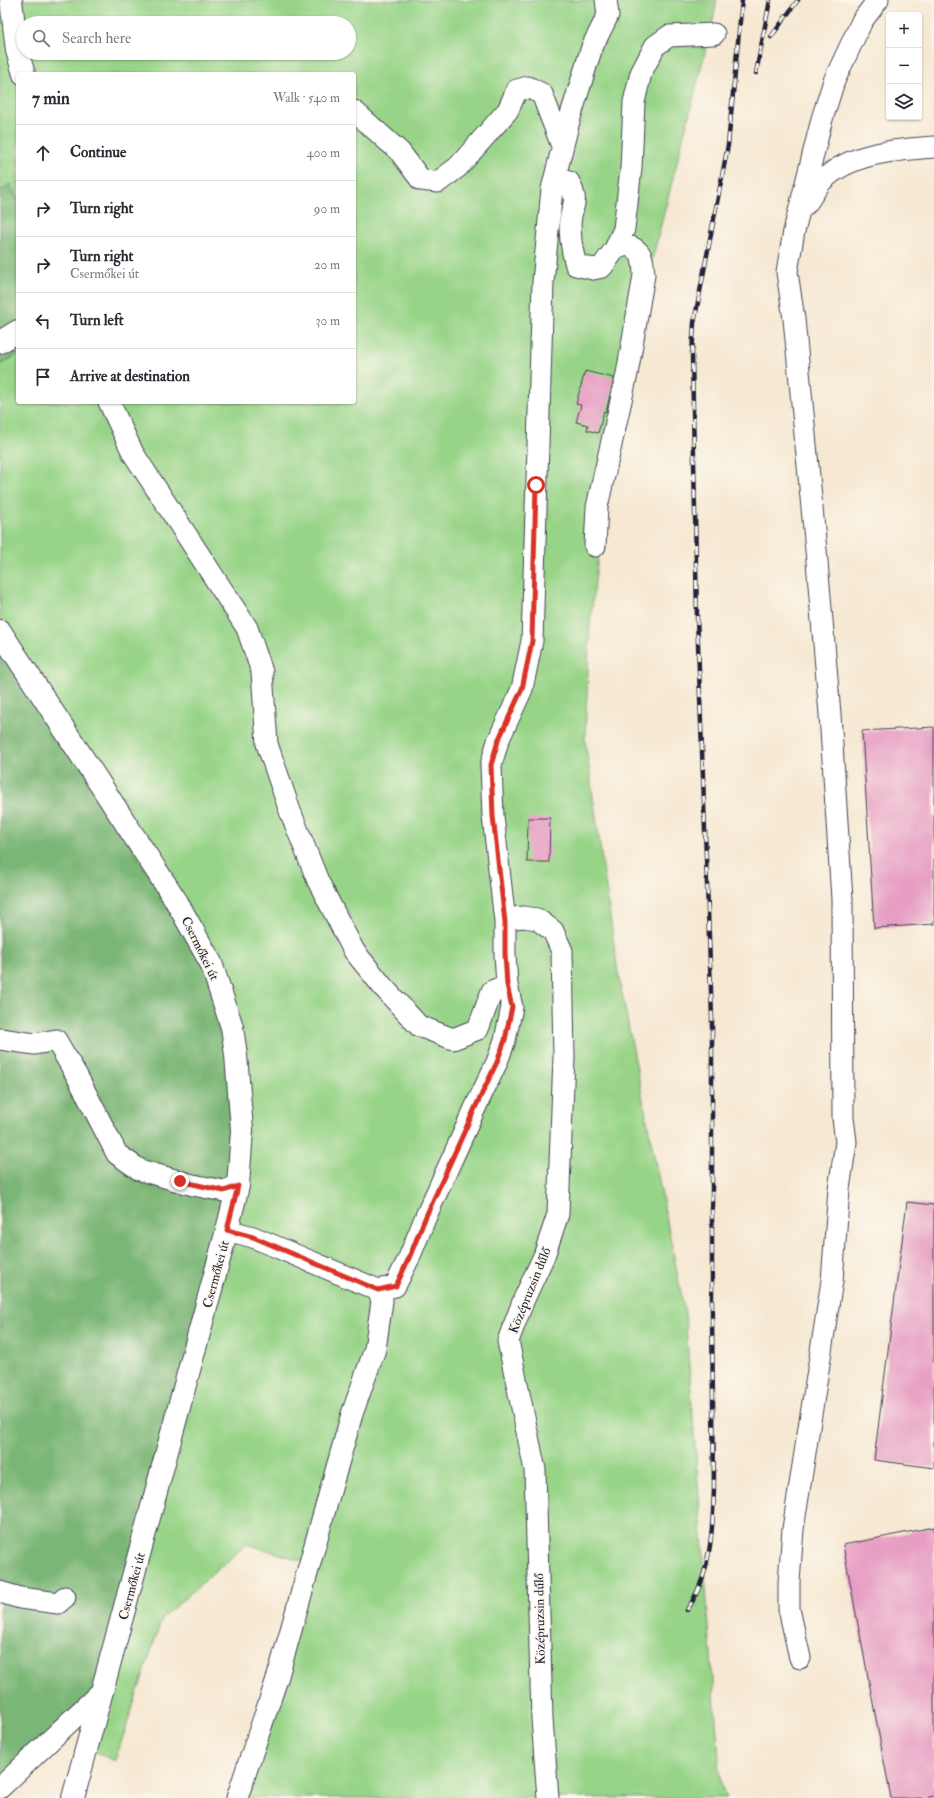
<!DOCTYPE html>
<html lang="en">
<head>
<meta charset="utf-8">
<style>
  :root { --surface:#fff; --page:#f2f2f3; --text:#2b2b33; --muted:#7c7c81; --line:#e1e1e2 }
  body { margin:0; font-family:"IM FELL Double Pica",serif; background:var(--page); color:var(--text) }
  .controls { position:absolute; right:12px; top:12px; display:grid; overflow:hidden; border-radius:4px; box-shadow:0 1px 3px #0004 }
  .controls button { width:36px; height:36px; display:grid; place-items:center; padding:0; border:0; border-bottom:1px solid var(--line); background:var(--surface); color:var(--text); font:20px sans-serif }
  .stop { position:absolute; width:12px; height:12px; margin:-9px; border:3px solid #d93025; border-radius:50%; background:#fff }
  .stop.end { background:#d93025; border-color:#fff; box-shadow:0 1px 4px #0008 }
  .list { margin:0; padding:0; list-style:none }
  h2 { display:flex; justify-content:space-between; align-items:center; height:52px; margin:0; padding:0 16px; font-size:17px }
  h2 small { font-size:13px; font-weight:400; color:var(--muted) }
  .list li { display:grid; grid-template-columns:26px 1fr auto; gap:12px; align-items:center; box-sizing:border-box; height:56px; padding:0 16px; border-top:1px solid var(--line) }
  .list b { display:block; font-size:15px; white-space:nowrap }
  .list p { margin:0; font-size:13px; white-space:nowrap; color:var(--muted) }
  .list em { font-size:13px; font-style:normal; color:var(--muted) }
  .icon { flex:none; width:22px; height:22px; fill:none; stroke:currentColor; stroke-width:2; stroke-linecap:round; stroke-linejoin:round }
  .map { position:relative; flex:none; width:934px; height:1798px; overflow:hidden }
  .search { position:absolute; background:var(--surface); box-shadow:0 1px 3px #0004; left:16px; top:16px; width:340px; height:44px; display:flex; align-items:center; gap:10px; box-sizing:border-box; padding:0 14px; border-radius:22px; color:var(--muted); font-size:15px }
  .panel { position:absolute; background:var(--surface); box-shadow:0 1px 3px #0004; left:16px; top:72px; width:340px; height:332px; border-radius:4px }
  .map>svg:first-child { display:block }
</style>
</head>
<body>
<div class="map">
<svg width="934" height="1798" viewBox="0 0 934 1798">
  <rect width="100%" height="100%" fill="#fbf7ec"/>
  <filter id="ink" filterUnits="userSpaceOnUse"><feTurbulence type="fractalNoise" baseFrequency=".025" numOctaves="2"/><feDisplacementMap in="SourceGraphic" scale="8" xChannelSelector="R" yChannelSelector="G"/><feConvolveMatrix kernelMatrix="1 2 1 2 8 2 1 2 1" color-interpolation-filters="sRGB"/></filter>
  <filter id="wash" filterUnits="userSpaceOnUse"><feTurbulence type="fractalNoise" baseFrequency=".012" numOctaves="4" result="noise"/><feDisplacementMap in="SourceGraphic" scale="16" xChannelSelector="R" yChannelSelector="G"/><feGaussianBlur stdDeviation="0.9" result="paint"/><feColorMatrix in="noise" values="0 0 0 0 0 0 0 0 0 0 0 0 0 0 0 0 0 1.4 0 .05"/><feComposite in="paint" operator="in"/></filter>
  <g filter="url(#wash)">
    <rect width="100%" height="100%" fill="#f6e8d2"/>
    <path fill="#98d488" stroke="#5d7b62" fill-rule="evenodd" d="M0,0H717L713,21L647,280L604,505L590,623L585,740L618,973L685,1313L721,1785L727,1798H248L313,1564L247,1544L162,1618L115,1761L87,1748L0,633V365L18,354V402H354V74H18V201L10,184L0,192ZM23,23H349V53H23Z"/>
    <path fill="#7ab674" stroke="#4e6c58" d="M10,184L18,201V354L0,365V192Z
      M0,633L223,996L242,1130L103,1690L0,1792Z"/>
    <g id="blocks">
      <path fill="#e79ec3" d="M585,371L614,378L606,412L604,411L598,433L587,430L588,425L576,422L581,405L576,404Z
        M934,727V924L874,928L862,731Z
        M528,818H550L549,862H527Z
        M907,1202L934,1205V1468L874,1460Z
        M934,1527V1796L924,1798H891L843,1545Z"/>
    </g>
  </g>
  <g filter="url(#ink)">
    <use href="#blocks" fill-opacity="0" stroke="#424052" stroke-width="1"/>
    <g fill="none" stroke-linecap="round" stroke-linejoin="round">
      <g stroke="#424052" stroke-width="23">
        <path id="minor" d="M354,111L400,152L421,180L438,182L458,167L508,110L517,90L528,87L542,94L562,146
          M552,189L569,121L592,47L608,15L606,0
          M806,204C812,196 817,185 824,179C853,152 897,150 934,147
          M109,402L133,453L247,628L262,672L267,744L290,811L318,881L354,951L384,988L419,1026L453,1039L478,1029L492,991L507,985
          M595,546L597,507L627,374L644,275C643,259 643,250 626,245L615,249
          M505,922L513,918L524,917L537,919L553,931L562,951L564,1057L558,1214L544,1256L524,1299L508,1341L535,1470L542,1719L548,1798
          M0,1039L35,1044L56,1040L77,1076L117,1154L140,1170L193,1185L224,1191L238,1186
          M227,1230L253,1237L378,1290L395,1286L409,1258L426,1216L476,1106L497,1062L505,1040L512,1007L507,985L505,954V922L493,816L491,765L498,741L522,689L532,641L543,282L552,189L560,180L569,182C580,205 571,203 570,224C570,238 572,251 576,265L593,269L602,267L615,249L624,229L631,168L634,102L641,73L655,46L669,36L714,34
          M0,1592L20,1598L58,1603L65,1597
          M800,1658L789,1609V1582L793,1529L832,1281L839,1189L846,1142L843,1118L842,899L830,714L816,550L794,319L787,272L794,231L822,119L834,81L862,21L878,0
          M0,1788L103,1690
          M237,1798L278,1676L352,1414L375,1349L382,1301L378,1290"/>
      </g>
      <g stroke="#424052" stroke-width="24">
        <path id="major" d="M11,0L17,51L24,74
          M0,342L18,331
          M0,631L175,899L211,963L232,1027L236,1055L242,1130L238,1186L227,1230L73,1798"/>
      </g>
      <use href="#minor" stroke="#fff" stroke-width="21"/>
      <use href="#major" stroke="#fff" stroke-width="22"/>
      <g stroke="#22223b" stroke-width="4.5">
        <path id="rail" d="M771,37L798,0
          M756,73L770,0
          M687,1610C711,1575 713,1528 714,1487L712,1319V1017L697,617L692,354L694,323L728,145L742,0"/>
      </g>
      <use href="#rail" stroke="#fbf7ec" stroke-width="3" stroke-dasharray="9" stroke-linecap="butt"/>
    </g>
  </g>
  <g fill="none" stroke-linecap="round" stroke-linejoin="round" filter="url(#ink)">
    <path stroke="#d93025" stroke-width="5" d="M180,1181L224,1191L238,1186L227,1230L253,1237L378,1290L396,1286L409,1258L426,1216L476,1106L497,1062L505,1040L512,1007L507,985L505,954V922L493,816L491,765L498,741L522,689L532,641L536,485"/>
  </g>
  <g text-anchor="middle" stroke-width="3" stroke-linejoin="round" paint-order="stroke">
    <g font-size="13" fill="#22223b" stroke="#fbf7ec">
      <text transform="translate(201 948) rotate(64)" y="5">Csermőkei út</text>
      <text transform="translate(215 1274) rotate(-75)" y="5">Csermőkei út</text>
      <text transform="translate(529 1290) rotate(-68)" y="5">Középruzsin dűlő</text>
      <text transform="translate(131 1586) rotate(-75)" y="5">Csermőkei út</text>
      <text transform="translate(539 1619) rotate(-91)" y="5">Középruzsin dűlő</text>
    </g>
  </g>
</svg>
<div class="controls">
<button>+</button>
<button>−</button>
<button><svg class="icon" aria-label="layers" viewBox="0 0 24 24"><path d="M12 4l9 5-9 5-9-5zM3 14l9 5 9-5"/></svg></button>
</div>
<div class="stop" style="left:536px;top:485px"></div>
<div class="stop end" style="left:180px;top:1181px"></div>
<div class="search"><svg class="icon" aria-label="search" viewBox="0 0 24 24"><circle cx="10" cy="10" r="6"/><path d="M15 15l6 6"/></svg>Search here</div>
<section class="panel">
<h2>7 min<small>Walk · 540 m</small></h2>
<ul class="list">
<li><svg class="icon" aria-label="ahead" viewBox="0 0 24 24"><path d="M12 20V5M6 11l6-6 6 6"/></svg><div><b>Continue</b></div><em>400 m</em></li>
<li><svg class="icon" aria-label="right" viewBox="0 0 24 24"><path d="M7 20v-9h11M14 6l5 5-5 5"/></svg><div><b>Turn right</b></div><em>90 m</em></li>
<li><svg class="icon" aria-label="right" viewBox="0 0 24 24"><path d="M7 20v-9h11M14 6l5 5-5 5"/></svg><div><b>Turn right</b><p>Csermőkei út</p></div><em>20 m</em></li>
<li><svg class="icon" aria-label="left" viewBox="0 0 24 24"><path d="M17 20v-9H6M10 6l-5 5 5 5"/></svg><div><b>Turn left</b></div><em>30 m</em></li>
<li><svg class="icon" aria-label="arrive" viewBox="0 0 24 24"><path d="M6 21V4h12l-3 4 3 4H6"/></svg><div><b>Arrive at destination</b></div></li>
</ul>
</section>
</div>
</body>
</html>
